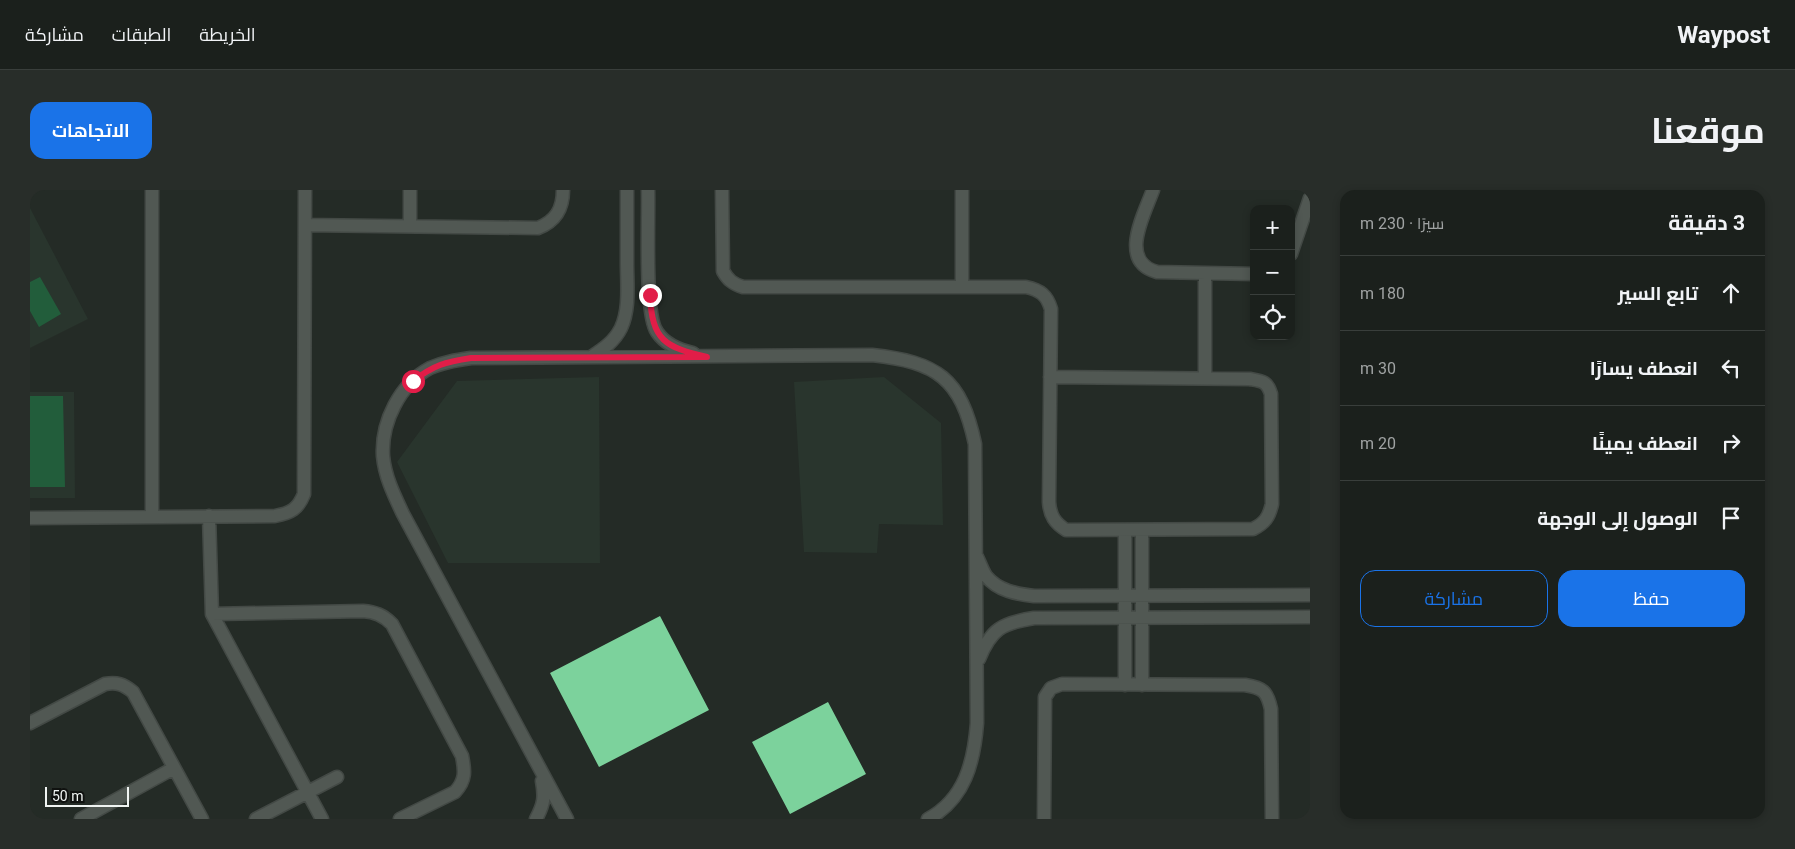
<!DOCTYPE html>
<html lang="ar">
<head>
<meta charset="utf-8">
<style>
  :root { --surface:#1b201c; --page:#282d29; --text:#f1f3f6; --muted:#a0a3a3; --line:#393e3b; --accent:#1a73e8 }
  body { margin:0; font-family:Roboto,Cairo,sans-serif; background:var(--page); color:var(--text); direction:rtl }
  .controls { position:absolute; right:15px; top:15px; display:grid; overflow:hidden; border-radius:10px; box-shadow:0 2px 8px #0003 }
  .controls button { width:45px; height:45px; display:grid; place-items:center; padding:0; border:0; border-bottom:1px solid var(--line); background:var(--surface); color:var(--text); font:25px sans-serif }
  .scale { position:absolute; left:15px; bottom:12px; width:84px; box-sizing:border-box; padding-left:5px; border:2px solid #f0f4f2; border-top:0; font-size:14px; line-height:18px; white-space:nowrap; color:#f0f4f2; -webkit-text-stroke:4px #101210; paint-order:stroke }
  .stop { position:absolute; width:15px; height:15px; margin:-11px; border:4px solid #e11d48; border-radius:50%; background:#fff }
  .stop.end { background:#e11d48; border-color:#fff; box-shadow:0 1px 5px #0008 }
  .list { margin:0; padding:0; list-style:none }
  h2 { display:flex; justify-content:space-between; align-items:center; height:65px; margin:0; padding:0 20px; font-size:21px }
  h2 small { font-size:16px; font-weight:400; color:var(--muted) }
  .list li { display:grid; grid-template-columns:32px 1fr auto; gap:15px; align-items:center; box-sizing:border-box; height:75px; padding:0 20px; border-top:1px solid var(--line) }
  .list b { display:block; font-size:19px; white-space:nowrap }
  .list em { font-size:16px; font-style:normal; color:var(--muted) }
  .actions { display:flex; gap:10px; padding:15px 20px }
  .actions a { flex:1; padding:11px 0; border:1px solid var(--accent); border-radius:15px; text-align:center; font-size:18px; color:var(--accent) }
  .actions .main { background:var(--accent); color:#fff }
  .icon { flex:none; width:28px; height:28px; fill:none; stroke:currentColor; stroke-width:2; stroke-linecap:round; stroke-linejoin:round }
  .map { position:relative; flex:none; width:1280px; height:629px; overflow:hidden; direction:ltr; border-radius:15px }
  header { display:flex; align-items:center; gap:30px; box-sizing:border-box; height:70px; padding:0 25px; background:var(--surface); border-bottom:1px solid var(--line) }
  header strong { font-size:24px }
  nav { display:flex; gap:28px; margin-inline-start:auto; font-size:18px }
  .intro { display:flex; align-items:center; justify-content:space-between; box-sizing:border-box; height:120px; padding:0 30px }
  h1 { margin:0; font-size:35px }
  .button { padding:12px 22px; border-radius:15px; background:var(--accent); color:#fff; font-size:18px; font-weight:700 }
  main { display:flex; gap:30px; padding:0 30px }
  aside { flex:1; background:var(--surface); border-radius:15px; box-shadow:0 2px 8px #0003 }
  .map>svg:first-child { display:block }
</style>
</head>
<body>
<header>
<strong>Waypost</strong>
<nav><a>الخريطة</a><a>الطبقات</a><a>مشاركة</a></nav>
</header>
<div class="intro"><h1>موقعنا</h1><a class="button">الاتجاهات</a></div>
<main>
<aside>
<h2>3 دقيقة<small>سيرًا · 230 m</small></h2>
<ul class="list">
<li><svg class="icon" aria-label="ahead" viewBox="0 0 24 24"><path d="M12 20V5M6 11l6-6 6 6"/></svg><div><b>تابع السير</b></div><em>180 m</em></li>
<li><svg class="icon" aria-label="left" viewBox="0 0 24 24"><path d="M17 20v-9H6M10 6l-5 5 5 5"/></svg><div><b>انعطف يسارًا</b></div><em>30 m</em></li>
<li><svg class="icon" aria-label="right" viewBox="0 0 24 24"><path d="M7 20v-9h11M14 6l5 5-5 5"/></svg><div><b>انعطف يمينًا</b></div><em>20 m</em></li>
<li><svg class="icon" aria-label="arrive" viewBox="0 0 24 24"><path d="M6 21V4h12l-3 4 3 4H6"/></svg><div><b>الوصول إلى الوجهة</b></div></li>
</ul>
<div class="actions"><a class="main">حفظ</a><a>مشاركة</a></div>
</aside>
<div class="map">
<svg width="1280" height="629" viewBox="0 0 1280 629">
  <rect width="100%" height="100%" fill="#242b26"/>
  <path fill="#29352d" d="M0,18L58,129L0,158Z
    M569,187L570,373H418L367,272L427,191Z
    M854,187L911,233L913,335L849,334L847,363L774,362L764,192Z
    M0,202H44L45,308H0Z"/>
  <path fill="#225d3b" d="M10,87L31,124L9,137L0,121V92Z
    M0,206H33L35,297H0Z"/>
  <path fill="#7cd29c" d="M630,426L679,520L569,577L520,483Z
    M798,512L836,584L760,624L722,552Z"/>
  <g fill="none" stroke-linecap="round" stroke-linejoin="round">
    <g stroke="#434945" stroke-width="15">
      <path id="minor" d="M380,0V35
        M618,0C619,27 614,124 627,142C635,154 649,160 663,163
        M692,0L693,81C698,90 703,94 713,97H996C1010,100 1017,105 1021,119L1019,312C1020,326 1025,333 1036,340L1223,339C1235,333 1239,327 1242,314L1241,204C1237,191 1232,191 1220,189L1020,187
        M932,0V97
        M1123,0C1114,25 1088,71 1127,82L1224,84
        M275,35L508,38C526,31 533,19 533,0
        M1261,64L1280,8
        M1175,84V189
        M561,167C573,159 584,152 591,138C600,119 597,94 597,73C597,49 597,24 597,0
        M179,326L182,424L292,629
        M122,327V0
        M0,328L245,326C261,323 268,319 274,304L275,0
        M1095,340V495
        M1112,340V495
        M947,367C950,373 952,380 956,386C968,401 987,404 1004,406L1280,405
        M182,424L333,421C345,422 353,425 362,434L432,566C435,581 436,590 425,602L370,629
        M949,469C961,439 972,433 1004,428L1280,427
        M0,533L75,494C87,492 93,494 103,502L172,629
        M51,629L144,578
        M226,629L307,587
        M506,629C514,614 515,607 512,591
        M537,629L373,324C364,305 355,287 353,266C351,232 370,194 400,178C413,172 427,170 441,168L842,165C907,172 931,188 945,254L947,533C944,572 935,609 898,629
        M1014,629L1015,507L1021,498L1032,494L1215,495C1233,498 1237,501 1241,519L1242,629"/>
    </g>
    <use href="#minor" stroke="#515853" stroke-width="12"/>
  </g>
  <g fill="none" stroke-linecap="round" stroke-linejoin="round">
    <path stroke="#e11d48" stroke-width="6" d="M383,191C404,175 415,172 441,168L677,167C635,157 622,151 620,105"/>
  </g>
</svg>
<div class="controls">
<button>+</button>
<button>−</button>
<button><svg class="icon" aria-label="locate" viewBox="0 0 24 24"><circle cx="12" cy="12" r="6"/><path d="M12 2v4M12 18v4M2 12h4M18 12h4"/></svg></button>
</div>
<div class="scale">50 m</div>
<div class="stop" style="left:383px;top:191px"></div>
<div class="stop end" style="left:620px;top:105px"></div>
</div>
</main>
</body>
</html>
